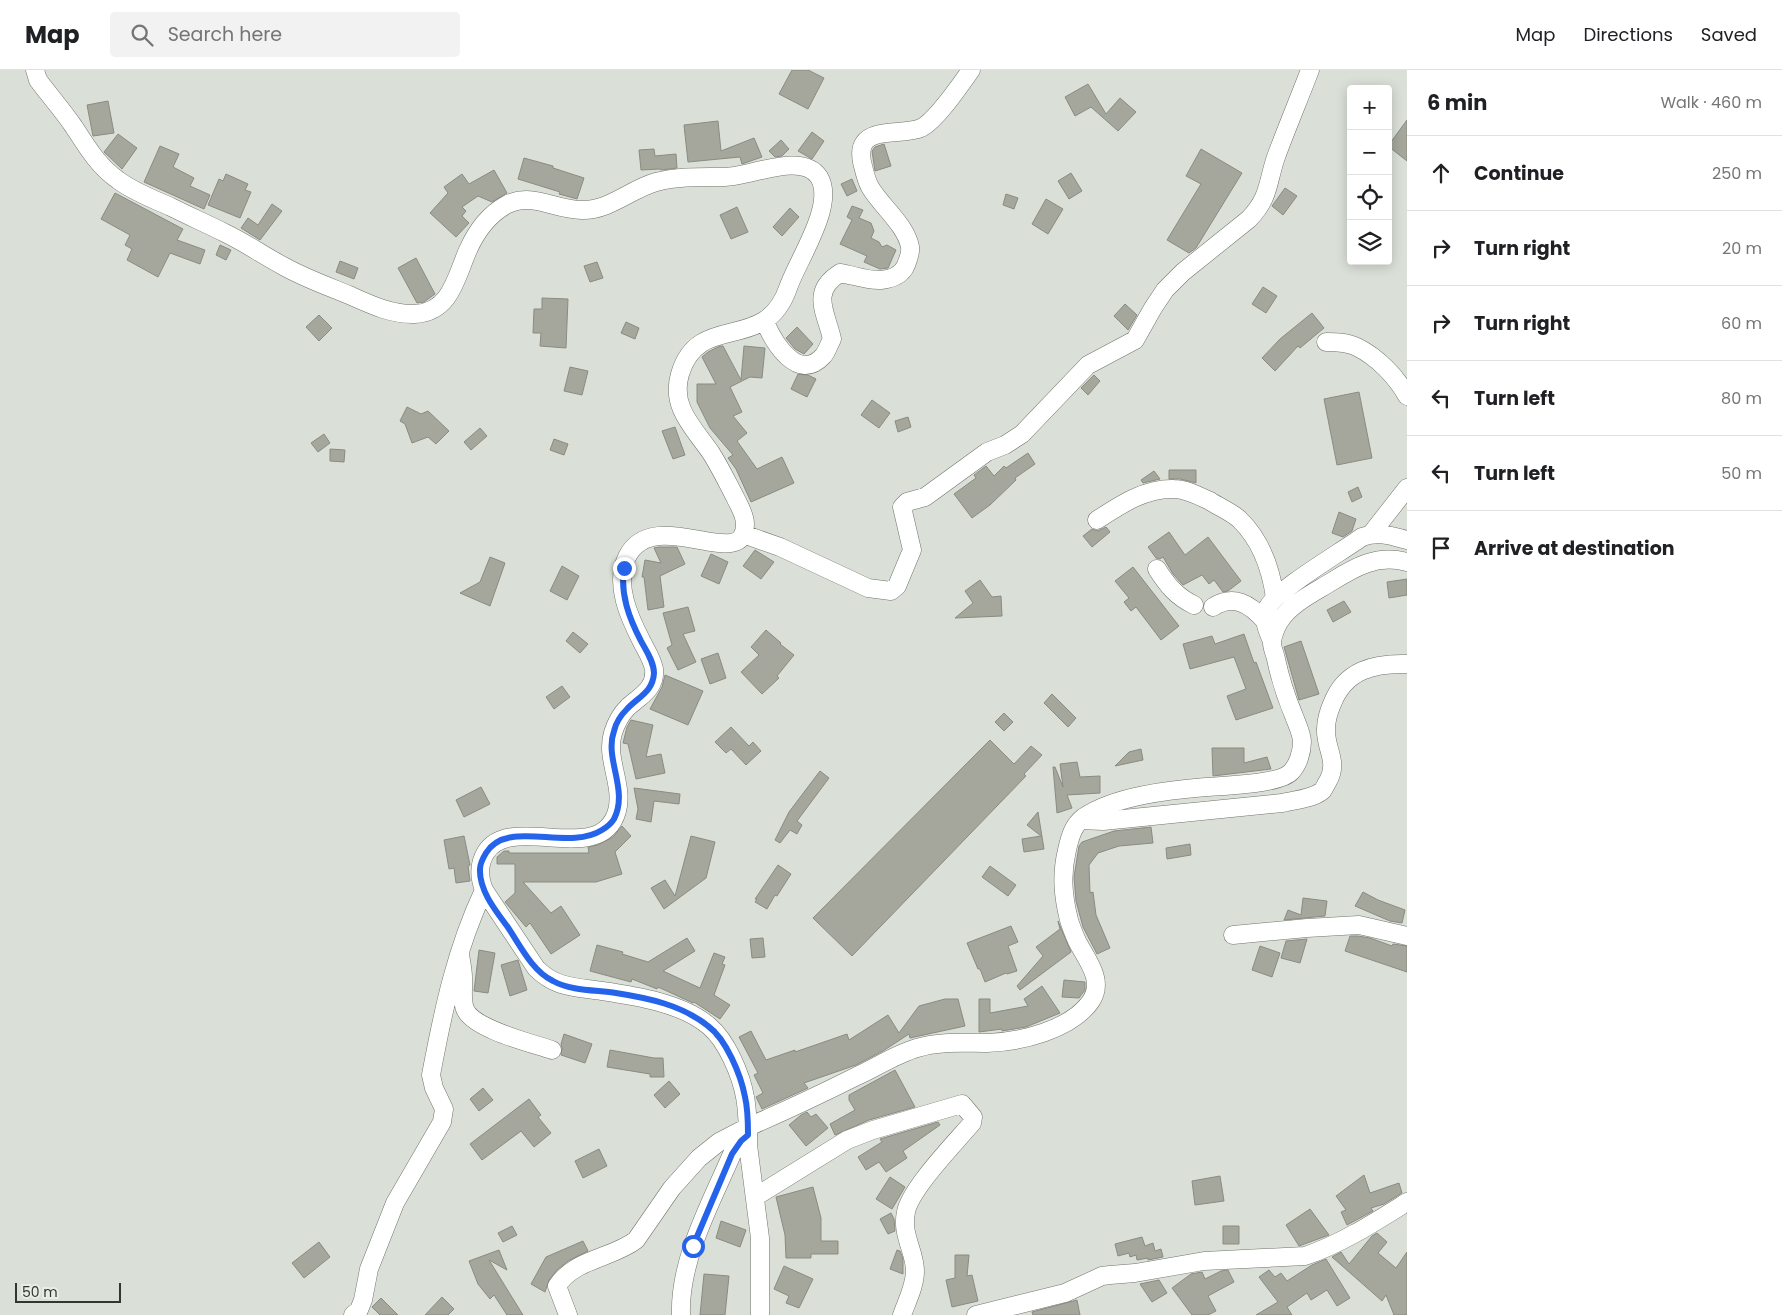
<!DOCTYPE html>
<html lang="en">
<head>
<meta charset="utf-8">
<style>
  :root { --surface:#fff; --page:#f2f2f2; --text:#202124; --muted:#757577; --line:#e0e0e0 }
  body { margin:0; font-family:Poppins,sans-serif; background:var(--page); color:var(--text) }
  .controls { position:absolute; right:15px; top:15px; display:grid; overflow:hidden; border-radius:5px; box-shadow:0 2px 12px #0003 }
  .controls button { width:45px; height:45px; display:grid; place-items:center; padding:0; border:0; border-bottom:1px solid var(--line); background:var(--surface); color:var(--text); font:25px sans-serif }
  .scale { position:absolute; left:15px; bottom:12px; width:106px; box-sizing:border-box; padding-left:5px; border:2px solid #333532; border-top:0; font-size:14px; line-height:18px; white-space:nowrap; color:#333532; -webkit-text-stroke:4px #e7eee4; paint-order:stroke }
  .stop { position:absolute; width:15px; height:15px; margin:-11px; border:4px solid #2563eb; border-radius:50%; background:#fff }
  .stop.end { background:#2563eb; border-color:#fff; box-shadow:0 1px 5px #0008 }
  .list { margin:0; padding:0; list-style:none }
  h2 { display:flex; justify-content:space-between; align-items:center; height:65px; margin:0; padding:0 20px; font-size:21px }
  h2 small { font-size:16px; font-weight:400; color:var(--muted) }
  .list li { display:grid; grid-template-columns:32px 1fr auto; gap:15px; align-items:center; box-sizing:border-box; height:75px; padding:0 20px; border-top:1px solid var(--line) }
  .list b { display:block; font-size:19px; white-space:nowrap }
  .list em { font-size:16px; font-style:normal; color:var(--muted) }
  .icon { flex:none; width:28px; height:28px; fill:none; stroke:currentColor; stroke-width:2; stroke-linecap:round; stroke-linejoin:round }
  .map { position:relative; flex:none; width:1407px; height:1245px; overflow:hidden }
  header { display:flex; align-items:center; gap:30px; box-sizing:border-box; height:70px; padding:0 25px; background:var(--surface); border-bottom:1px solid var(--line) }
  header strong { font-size:24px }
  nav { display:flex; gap:28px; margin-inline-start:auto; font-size:18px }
  .search { width:350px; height:45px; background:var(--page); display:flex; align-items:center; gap:12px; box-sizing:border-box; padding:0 18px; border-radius:5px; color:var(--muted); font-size:19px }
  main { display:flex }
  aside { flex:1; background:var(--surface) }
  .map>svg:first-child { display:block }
</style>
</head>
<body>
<header>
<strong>Map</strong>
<div class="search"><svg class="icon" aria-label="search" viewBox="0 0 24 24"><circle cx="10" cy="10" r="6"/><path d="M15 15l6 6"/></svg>Search here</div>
<nav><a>Map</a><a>Directions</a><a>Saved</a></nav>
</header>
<main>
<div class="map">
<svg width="1407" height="1245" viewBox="0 0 1407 1245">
  <rect width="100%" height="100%" fill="#dae0d7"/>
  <path fill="#a5a79c" stroke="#8a8b81" d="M792,0H808L824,8L808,39L779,24Z
    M1088,14L1106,44L1120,28L1136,42L1118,61L1091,37L1075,46L1065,27Z
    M108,31L114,63L93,66L87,35Z
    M1407,50V91L1388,76Z
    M718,51L721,81L754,68L762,87L742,94L740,87L688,92L684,55Z
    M812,62L824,71L812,89L798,81Z
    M118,64L137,78L122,99L104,82Z
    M781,70L789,79L782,86L775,87L769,81Z
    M884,74L891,96L875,101L872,81L875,77Z
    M160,76L179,84L173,97L194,108L190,116L210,125L204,139L144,112Z
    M654,79L655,86L676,84L677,98L661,100L660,99L641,100L639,80Z
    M1201,79L1242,103L1196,178L1189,183L1167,170L1201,114L1186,106Z
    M524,88L553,96V98L584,108L577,129L559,124L560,122L518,109Z
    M494,100L507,123L492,132L478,126L462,137L466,141L462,146L469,153L456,167L430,143L448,123L444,117L462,104L469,114Z
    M1071,103L1082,121L1069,129L1058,111Z
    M226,104L248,114L245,120L251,122L240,148L208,135L219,109L223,111Z
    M852,109L857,121L847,126L841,114Z
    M1285,118L1297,126L1283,145L1272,136Z
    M115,123L183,159L177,170L205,180L200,194L170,183L158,207L127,190L132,179L125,175L130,165L101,149Z
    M1006,124L1018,128L1014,139L1003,135Z
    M1046,129L1063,139L1048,164L1032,154Z
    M272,134L282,141L260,170L241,158L248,148L258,155Z
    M852,136L863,140L859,148L871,153L874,161L871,168L879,172L882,177L887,175L896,180L888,198L880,199L864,192L867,186L840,174L852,150L847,147Z
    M737,137L748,162L731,169L720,145Z
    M790,138L799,147L782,166L773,157Z
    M220,175L231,180L226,190L216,185Z
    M416,188L435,224L424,232L417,233L398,198Z
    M340,191L358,198L354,209L336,202Z
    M597,192L603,208L590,212L584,196Z
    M1263,217L1277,226L1266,243L1252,234Z
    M542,228L568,229L566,278L540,276L541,263H533L534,239H542Z
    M1125,234L1137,245L1128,260L1114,246Z
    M1312,243L1324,258L1300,278L1298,276L1275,301L1262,288L1280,269Z
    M319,245L332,258L319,271L306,257Z
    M626,252L639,258L635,269L621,263Z
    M797,257L813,274L804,284L795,279L786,268Z
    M720,276H723L741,310L744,276L765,278L762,308L750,307L730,317L742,342L733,346L747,363L737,371L757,399L782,387L794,413L751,432L736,399L728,388L733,385L710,358L697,332V314H716L702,287L708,282Z
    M570,297L588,301L582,325L564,321Z
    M798,304L808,305L816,309L807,327L791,319Z
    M1094,305L1100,311L1088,325L1081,318Z
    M1359,322L1372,388L1337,395L1324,329Z
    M872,330L890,343L879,358L861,345Z
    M407,337L421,344L428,341L449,361L436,374L428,367L412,373L405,354L400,351Z
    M908,347L911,357L898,362L895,351Z
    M675,357L685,385L673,389L662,361Z
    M480,358L487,366L471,380L464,372Z
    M324,364L330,373L318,382L311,373Z
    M554,369L568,374L564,385L550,380Z
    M330,379L345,380L344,392L330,391Z
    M1028,383L1035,394L1015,408L1016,410L990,435L972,448L954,424L976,408L974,405L986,396L994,406L1004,396L1006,398Z
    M1169,400H1196V413L1180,409H1169Z
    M1154,401L1160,409L1143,413L1141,410Z
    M1358,417L1362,427L1352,432L1348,422Z
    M1339,442L1356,449L1352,461L1343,467L1332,463Z
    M1106,457L1110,462L1092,477L1083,466L1092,459L1098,461Z
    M1169,462L1185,485L1208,467L1241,511L1228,521L1223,522L1214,510L1209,514L1202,505L1183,515L1173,504L1163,487L1160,489L1156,488L1148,477Z
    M659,477H677L685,494L660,506L664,537L648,540L644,507H642L645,490L661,493L654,478Z
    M755,480L774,492L761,509L743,496Z
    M711,484L728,492L719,514L701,506Z
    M490,487L505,493L490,536L460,523L480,512Z
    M562,496L579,506L567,530L550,521Z
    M1133,497L1179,556L1161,570L1136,537L1131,541L1124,532L1129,528L1115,511Z
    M1407,509V525L1389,528L1387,512Z
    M980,510L992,527L1001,526L1002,546L955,548L973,533L965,521Z
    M1344,531L1351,542L1333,552L1327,540Z
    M688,537L695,561L683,564L696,592L678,600L667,578L672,575L663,543Z
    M766,560L781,573L780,574L794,585L777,606L779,608L762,624L741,602L759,585L751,577Z
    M573,562L588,574L580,583L566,571Z
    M1244,564L1254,593L1256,592L1273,638L1236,650L1227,626L1246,619L1234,587L1190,599L1183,574L1212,566L1215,574Z
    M1301,571L1319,624L1299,630L1284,577Z
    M718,583L726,608L710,614L701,589Z
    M665,605L703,621L688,655L650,639L662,617Z
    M562,616L570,627L554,639L546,627Z
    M1052,624L1076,648L1068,657L1044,633Z
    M1004,643L1013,652L1004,661L995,652Z
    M631,650L653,655L646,687L661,684L665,703L636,709L628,674L623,673L627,657Z
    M731,657L749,676L753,672L761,681L746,695L731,679L726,683L715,672Z
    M990,670L1014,694L1031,676L1042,685L1024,704L1026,706L852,886L813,848Z
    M1212,678H1244V693L1267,687L1271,699L1213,706Z
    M1141,679L1143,690L1115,696L1129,682Z
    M1077,692L1080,707L1100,706V723L1067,725L1072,738L1057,743L1053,697H1055L1063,717L1060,694Z
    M820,701L829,708L797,751L802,755L797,764L790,760L780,773L775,770L789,742Z
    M481,717L490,734L464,747L456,730Z
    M634,718L680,724L679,734L654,731L651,752L636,749L638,739Z
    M1038,742L1044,779L1024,782L1022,769L1041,766L1027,755Z
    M622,756L631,766L615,782L622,804L596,812H523L551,843L561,836L580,865L551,884L530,853L526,857L505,832L515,823V794H497V787L504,781H509V783H589L588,777L598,775L613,767Z
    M1151,757L1153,773L1119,776L1098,783L1089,795L1090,823L1093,822L1096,845L1110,878L1097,884L1083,857L1076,831L1074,807L1079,776L1082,772L1114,761Z
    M464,766L470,795L468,796L470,811L456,813L454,798L449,799L444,770Z
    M691,766L715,772L706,808L664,839L651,818L665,810L675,826Z
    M1190,774L1191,785L1167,789L1166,778Z
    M778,795L791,804L777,826L775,825L767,839L755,832L757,829H755Z
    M990,796L1016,815L1008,826L982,807Z
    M1363,822L1378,830L1405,840L1402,853L1390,851L1355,836Z
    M1303,828L1327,831L1325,846L1284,850L1288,840L1301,845Z
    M1058,851L1071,882L1020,920L1017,916L1043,886L1036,877L1060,859Z
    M1011,856L1018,872L1008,876L1017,901L1007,904L1006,903L985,912L980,899H978L967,873Z
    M1350,866H1358L1370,868L1392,876L1393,874L1407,876V902L1345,881Z
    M687,868L695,881L663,901L700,918L714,883L725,887L722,894L725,895L714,925L730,935L720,949L694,932L693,933L658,917L657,919L632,909L631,912L590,901L597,875L623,882L622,884L648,892Z
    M763,868L765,887L752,888L750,869Z
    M1307,869L1300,893L1281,888L1286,871Z
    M1260,876L1280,883L1272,907L1252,900Z
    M479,880L495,883L488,923L474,921Z
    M518,890L527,920L510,926L501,895Z
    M1064,910L1085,912V920L1079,928L1062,927Z
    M1042,916L1060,943L1026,957L1002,961V959L979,962V929H990V943L1028,936L1024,929Z
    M945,929H958L965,956L910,968L909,964L883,981L856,995L804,1013L808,1018L762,1039L756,1027L763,1023L754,1005L758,1003L739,967L751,961L766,990L795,980V982L847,964L849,970L888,945L899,963L919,936Z
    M564,964L592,974L585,993L561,985L562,978L561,974Z
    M610,980L654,988H663L664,1007H650V1004L607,997Z
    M895,1000L915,1037L869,1050L835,1065L830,1054L855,1040L849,1030V1025Z
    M669,1011L680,1024L665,1038L654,1025Z
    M483,1018L493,1030L479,1041L470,1029Z
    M529,1029L541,1045L538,1047L551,1063L534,1077L521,1061L482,1090L470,1074Z
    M807,1042L811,1047L816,1044L828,1058L806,1076L789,1055L801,1045Z
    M938,1052L940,1055L903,1081L907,1088L886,1102L879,1092L866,1100L858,1087L882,1072L880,1069Z
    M599,1079L607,1096L583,1108L575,1091Z
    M1364,1105L1370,1123L1399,1113L1402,1123L1384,1134L1371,1138L1373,1141L1347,1155L1341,1142L1346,1140L1336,1126Z
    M1220,1106L1224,1131L1195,1135L1192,1111Z
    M890,1107L905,1117L892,1139L876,1129Z
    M813,1117L821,1148V1171H838V1184H811V1188H786L785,1165L776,1127Z
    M1310,1139L1329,1165L1299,1176L1286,1155Z
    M891,1143L894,1149L895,1161L888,1164L880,1149Z
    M721,1151L746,1160L740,1177L716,1168Z
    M512,1156L517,1165L503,1172L498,1163Z
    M1223,1156H1239V1174H1223Z
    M1377,1163L1387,1172L1378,1183L1396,1198L1407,1182V1245H1394L1386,1225L1382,1231L1332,1187L1341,1182L1349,1194L1372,1166Z
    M1142,1167L1145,1176L1153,1173L1155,1181L1161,1179L1163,1187L1148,1190V1188L1137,1190L1136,1185L1130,1187L1129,1183L1118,1186L1115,1174Z
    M583,1171L588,1181L568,1191L558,1199L549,1210L545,1222L531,1214L546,1187Z
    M319,1172L330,1187L304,1208L292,1193Z
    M499,1180L507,1200L489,1190L523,1245H507L494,1225L490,1229L478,1214L469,1191Z
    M897,1180L900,1181L903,1189V1204L890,1199Z
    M955,1185H969L967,1206L972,1205L978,1231L952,1237L946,1210L955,1208Z
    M1326,1189L1350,1228L1337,1236L1327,1220L1311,1230L1307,1223L1287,1237L1292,1245H1256L1278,1232L1259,1207L1269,1200L1275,1207L1281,1203L1287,1211L1312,1195Z
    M784,1196L813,1209L799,1238L786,1233L789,1226L774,1219Z
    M1228,1200L1234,1212L1208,1226L1216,1241L1208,1245H1192L1172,1218L1191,1204L1202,1202L1205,1209L1221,1201Z
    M704,1204L729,1206L725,1245H700Z
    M1159,1210L1167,1223L1152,1232L1140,1214Z
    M442,1227L454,1239L448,1245H425Z
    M381,1228L398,1245H380L372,1237Z
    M1077,1230L1080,1245H1033L1032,1242Z"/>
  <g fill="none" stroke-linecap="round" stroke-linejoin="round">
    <g stroke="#6f756c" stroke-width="19">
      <path id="minor" d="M35,0L38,10C50,26 63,41 74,57C87,77 98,96 118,110C134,122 153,129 171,137C189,146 207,154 225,163C246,173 264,186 285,197C305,208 327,216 349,225C369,234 392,245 415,244C451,242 456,207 468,180C476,162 488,145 506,135C532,121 556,141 583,140C610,140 631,119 656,112C678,106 703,107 725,107C750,107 802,81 819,107C836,135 798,189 788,218C765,285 699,240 680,304C670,337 694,358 711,383C720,397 727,412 735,427C739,436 745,444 745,454C745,505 654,433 627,487C614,514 629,547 642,572C646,580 652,589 654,599C656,619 640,626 628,637C621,644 616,653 613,663C605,688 624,715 617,741C601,798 512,742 486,782C478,795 479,807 484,820L536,898C555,918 576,917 602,921C636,926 682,933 709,956C727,971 741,1005 745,1027C747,1036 747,1047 748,1057C785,1041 821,1024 857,1006C877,997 896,984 917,978C940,971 963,973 987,973C1020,972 1071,960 1091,931C1105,910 1086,889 1077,871C1074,864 1071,857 1069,850C1063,826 1061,805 1067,780C1070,767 1073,755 1084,747C1115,726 1169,720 1206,717C1223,716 1280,714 1291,702C1298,695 1302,682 1302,672C1302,664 1297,654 1294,646C1286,627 1280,608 1276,589C1275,584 1272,578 1272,573C1272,567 1276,557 1279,552C1290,534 1313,523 1331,512C1355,497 1377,484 1407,492
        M765,252C774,273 798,313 823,286C827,282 829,274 832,269C826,242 810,222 840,203C853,205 868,211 881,210C891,209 902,205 906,195C908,190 911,183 910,177C906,155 881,136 870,117C866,110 864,100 862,92C861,86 860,79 864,73C874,58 905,65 921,58C936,51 961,14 971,0
        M1326,272C1336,272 1347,272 1357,277C1377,287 1396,306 1407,326
        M1097,450C1120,435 1145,418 1174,419C1186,419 1199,426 1210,431C1219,437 1231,442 1239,449C1261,470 1271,499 1275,528
        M743,464L780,477L868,518L891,521L897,516L912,480L902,437L907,432L925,427L987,382L1005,375L1022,364L1088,295L1135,270L1153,238L1165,220L1183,202L1249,149C1270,127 1267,113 1276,87C1287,57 1299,29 1310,0
        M1371,464L1407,418
        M1157,499C1167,515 1177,527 1194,535
        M1213,537C1234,524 1250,534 1265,551
        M1272,571C1267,560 1262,549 1268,537C1276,520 1343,481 1362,467C1379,461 1391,466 1407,470
        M1081,750L1103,751L1282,733C1294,730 1312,729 1322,721C1324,719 1326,714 1328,711C1339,691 1325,679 1326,659C1326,651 1329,641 1332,634C1345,600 1374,593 1407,594
        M1233,865L1307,858L1359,855L1407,866
        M460,884C461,892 463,900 463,907C464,917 461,929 465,939C473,959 531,973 552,980
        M755,1127L847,1070L873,1060L962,1034L973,1047L972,1053C956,1072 910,1119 906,1142C901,1165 915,1181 915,1201C915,1216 907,1231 902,1245
        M353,1245L359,1240L363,1230L369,1199L395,1133L442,1052L444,1039L434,1018L431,1005C443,941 456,879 484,820
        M568,1245L557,1216C574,1189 613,1188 636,1170L672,1118L699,1088L719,1072L748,1057V1075L760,1168V1245
        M681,1245C679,1190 711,1133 732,1084L741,1071L748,1065
        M976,1245L1065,1223L1102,1206L1110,1205L1135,1203L1204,1191L1305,1186C1341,1174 1375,1152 1407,1132"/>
    </g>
    <use href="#minor" stroke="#fff" stroke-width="18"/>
  </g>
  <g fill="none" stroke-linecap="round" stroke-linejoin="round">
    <path stroke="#2563eb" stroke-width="6" d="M624,498C620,524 629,548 641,571C646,580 654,592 654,603C653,622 638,627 627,639C621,645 616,652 614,661C604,689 629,720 614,749C611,754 607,757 602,760C567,782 508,748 486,783C483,788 480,794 480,799C479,820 495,840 507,856C520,875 532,901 553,911C571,921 596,920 616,923C648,928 682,935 708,956C726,969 741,1005 745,1027C748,1039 748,1053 748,1065L741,1071L732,1084L693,1176"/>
  </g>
</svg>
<div class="controls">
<button>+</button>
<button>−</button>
<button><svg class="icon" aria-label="locate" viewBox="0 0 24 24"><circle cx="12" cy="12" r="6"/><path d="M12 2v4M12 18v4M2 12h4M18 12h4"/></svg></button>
<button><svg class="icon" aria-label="layers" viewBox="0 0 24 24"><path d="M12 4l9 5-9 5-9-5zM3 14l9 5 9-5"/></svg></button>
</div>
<div class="scale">50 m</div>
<div class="stop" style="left:693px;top:1176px"></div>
<div class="stop end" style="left:624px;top:498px"></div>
</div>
<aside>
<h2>6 min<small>Walk · 460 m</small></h2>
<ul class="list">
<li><svg class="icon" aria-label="ahead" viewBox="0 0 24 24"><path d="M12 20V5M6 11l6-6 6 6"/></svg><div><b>Continue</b></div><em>250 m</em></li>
<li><svg class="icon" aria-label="right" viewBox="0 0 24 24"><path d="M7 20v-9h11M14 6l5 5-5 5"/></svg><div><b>Turn right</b></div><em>20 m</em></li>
<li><svg class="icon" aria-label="right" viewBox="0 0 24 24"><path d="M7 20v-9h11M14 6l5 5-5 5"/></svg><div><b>Turn right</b></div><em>60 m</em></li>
<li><svg class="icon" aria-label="left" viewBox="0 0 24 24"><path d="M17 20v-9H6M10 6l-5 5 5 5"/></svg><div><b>Turn left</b></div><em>80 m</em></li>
<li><svg class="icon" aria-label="left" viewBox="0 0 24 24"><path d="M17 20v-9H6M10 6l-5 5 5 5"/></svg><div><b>Turn left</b></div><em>50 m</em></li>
<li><svg class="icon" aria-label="arrive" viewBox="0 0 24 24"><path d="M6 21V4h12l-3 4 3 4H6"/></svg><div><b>Arrive at destination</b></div></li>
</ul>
</aside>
</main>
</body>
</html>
